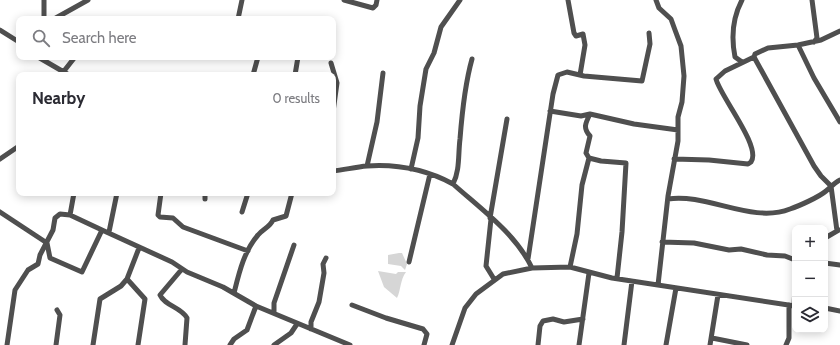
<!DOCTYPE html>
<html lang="en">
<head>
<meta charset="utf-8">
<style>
  :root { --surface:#fff; --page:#f7f7f7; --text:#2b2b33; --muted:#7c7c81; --line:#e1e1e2 }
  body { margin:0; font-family:Cabin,sans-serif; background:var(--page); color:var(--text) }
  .controls { position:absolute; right:12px; bottom:12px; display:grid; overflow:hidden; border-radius:8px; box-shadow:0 2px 10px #0003 }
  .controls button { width:36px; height:36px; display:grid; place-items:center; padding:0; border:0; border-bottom:1px solid var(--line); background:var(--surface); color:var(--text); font:20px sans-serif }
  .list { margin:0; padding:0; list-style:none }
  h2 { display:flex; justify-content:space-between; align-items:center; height:52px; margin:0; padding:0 16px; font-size:17px }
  h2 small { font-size:13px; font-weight:400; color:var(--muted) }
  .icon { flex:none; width:22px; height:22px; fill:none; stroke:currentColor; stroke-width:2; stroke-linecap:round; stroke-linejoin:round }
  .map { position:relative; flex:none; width:840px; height:345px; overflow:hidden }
  .search { position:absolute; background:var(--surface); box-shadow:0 2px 10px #0003; left:16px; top:16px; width:320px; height:44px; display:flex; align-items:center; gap:10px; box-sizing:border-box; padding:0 14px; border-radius:8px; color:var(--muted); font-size:15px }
  .panel { position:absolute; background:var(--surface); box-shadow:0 2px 10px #0003; left:16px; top:72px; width:320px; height:124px; border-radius:8px }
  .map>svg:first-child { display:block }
</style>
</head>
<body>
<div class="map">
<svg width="840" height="345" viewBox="0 0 840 345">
  <rect width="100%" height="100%" fill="#fff"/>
  <path fill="#d6d6d6" d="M399,253H402L407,264L405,270L401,266L388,264V255Z
    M378,271L396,274L398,272H406C400,280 401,290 397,298L384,287Z"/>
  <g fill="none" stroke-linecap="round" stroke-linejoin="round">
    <path stroke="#4f4f4f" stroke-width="5" d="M344,0L373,8L376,5L377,0
      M568,0L574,33L576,36L583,34L585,45L580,75
      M656,0L659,8L671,19L675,30L681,46L684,76L682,102L678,117V141L668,196L658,285
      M812,0L817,38L814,42
      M44,19V0
      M54,19L88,0
      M238,19L242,0
      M0,30L19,42
      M798,45L814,78L840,122
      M38,57L69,75
      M742,62L735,57C731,37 732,19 742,0
      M331,63L337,83L333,112
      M64,71L75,57
      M253,75L258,57
      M295,75L298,57
      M550,111L581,116L590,114L634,124L678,130
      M589,158L601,161L626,163L622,232L617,278
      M0,159L19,146
      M674,159L709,160L748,164L751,162C762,147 720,96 716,79L725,71L754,57
      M367,166L377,122L383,73
      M411,169L418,138L420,106L426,69L434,53L441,27L460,0
      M333,171C344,170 355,167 367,166C396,164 427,170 453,184C481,209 516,234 532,268
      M453,184C460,170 458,155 460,139C462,113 465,84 472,59
      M161,193L158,215L160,217L173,218L183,227L248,251
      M205,193V199
      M668,199C707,193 752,224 790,209C799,206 819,197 826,191C831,187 834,183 840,180
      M0,212L47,243L50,258L82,272L102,230L172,262L187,272L223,287L256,306L350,345
      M242,212L248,193
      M70,215L74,193
      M490,218L507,119
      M491,219L486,266L494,279
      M837,231L831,186L821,176L814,166L754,57L755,54L768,48L798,45L821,40L840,31
      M109,232L117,193
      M825,238L839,230
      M662,242L694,243L729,250L741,249L767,255L785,256L795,260
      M528,259L553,94L558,75L567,72L584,76L642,81L650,44L649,33
      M409,262L430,174
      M825,263L840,265
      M570,267L577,234L582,185L589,158L586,153L590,136C583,128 585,124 590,114
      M182,269L160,295C165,306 181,307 187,318L185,345
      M127,279L145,299L138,345
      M234,293C239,273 244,251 258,235C263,229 270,227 273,220L286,216L292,193
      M352,305L386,318L423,329L427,334L424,345
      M794,306L795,286
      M825,308L840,311
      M274,313V303L294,245
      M311,329V322L319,302L324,273L323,264L326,258
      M712,338L747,345
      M7,345L15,290L28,270L38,264L40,255L53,230L55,218L60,214L70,215L102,230
      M56,345L60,315L57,310
      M93,345L100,299L121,286L127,279L139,248
      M230,345L234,339L247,330L256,306
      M274,345L291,333L297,324
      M452,345L465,308L476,294L503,274L532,268L570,267L612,278L795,306
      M538,345L540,326L543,321L553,319L564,322L583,319
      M579,345L589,273
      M624,345L632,281
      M666,345L676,288
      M710,345L718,295
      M786,345L789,338V305"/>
  </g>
</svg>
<div class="controls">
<button>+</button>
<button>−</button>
<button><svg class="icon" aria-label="layers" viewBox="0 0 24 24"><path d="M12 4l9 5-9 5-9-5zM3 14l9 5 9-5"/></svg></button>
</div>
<div class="search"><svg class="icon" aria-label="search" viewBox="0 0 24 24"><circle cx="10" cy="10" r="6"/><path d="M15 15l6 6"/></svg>Search here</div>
<section class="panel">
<h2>Nearby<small>0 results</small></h2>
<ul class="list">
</ul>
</section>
</div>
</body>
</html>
